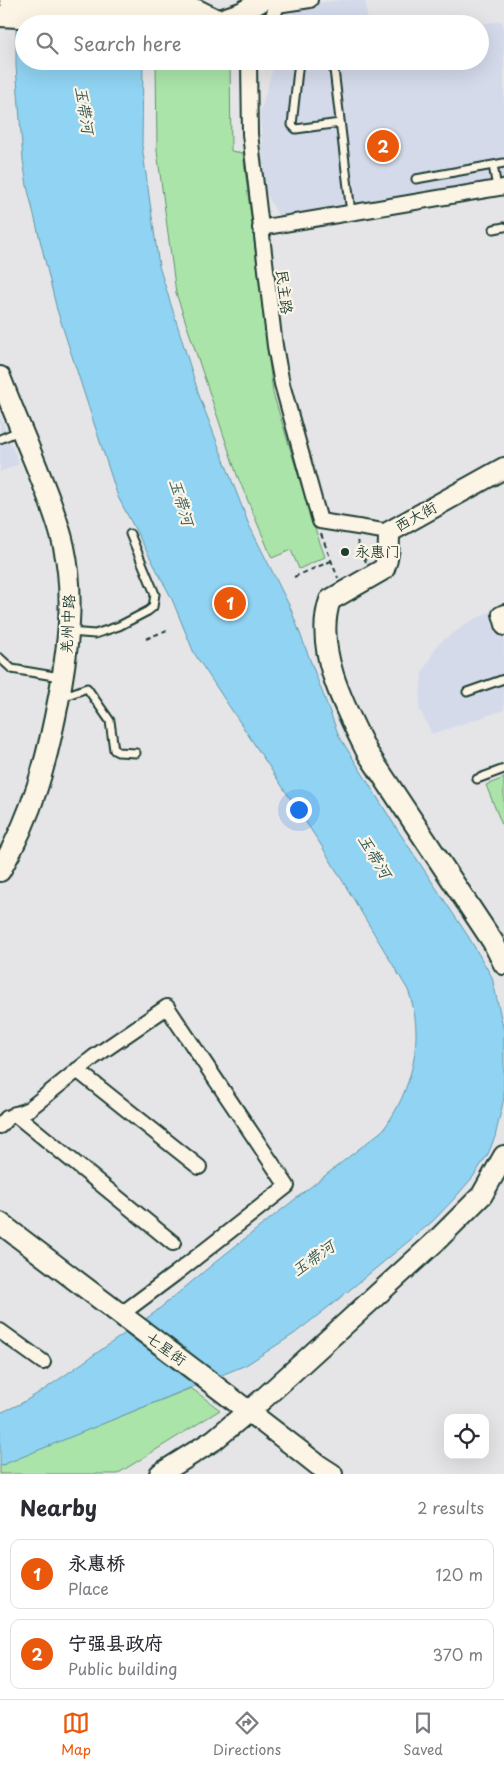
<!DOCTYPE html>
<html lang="en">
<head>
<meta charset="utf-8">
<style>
  :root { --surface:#fff; --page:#f2f2f3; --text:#2b2b33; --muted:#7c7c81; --line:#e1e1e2; --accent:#ea580c }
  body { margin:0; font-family:"Playpen Sans","LXGW WenKai TC",sans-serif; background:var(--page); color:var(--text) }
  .controls { position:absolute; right:15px; bottom:15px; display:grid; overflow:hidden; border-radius:10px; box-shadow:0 5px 20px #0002 }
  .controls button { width:45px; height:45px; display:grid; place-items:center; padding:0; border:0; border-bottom:1px solid var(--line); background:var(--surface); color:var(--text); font:25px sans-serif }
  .you { position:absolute; left:298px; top:809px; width:18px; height:18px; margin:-12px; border:4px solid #fff; border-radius:50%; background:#1a73e8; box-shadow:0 0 0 8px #1a73e833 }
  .badge { display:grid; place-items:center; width:32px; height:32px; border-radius:50%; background:var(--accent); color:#fff; font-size:16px; font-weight:700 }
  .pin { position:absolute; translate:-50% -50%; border:2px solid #fff; box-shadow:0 1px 5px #0006 }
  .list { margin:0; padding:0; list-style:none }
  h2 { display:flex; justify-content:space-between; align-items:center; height:65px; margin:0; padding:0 20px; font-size:21px }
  h2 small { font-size:16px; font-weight:400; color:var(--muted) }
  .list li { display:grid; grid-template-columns:32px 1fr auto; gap:15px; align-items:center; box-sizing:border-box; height:70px; margin:0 10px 10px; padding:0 10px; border:1px solid var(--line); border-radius:10px }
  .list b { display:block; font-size:19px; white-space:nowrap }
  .list p { margin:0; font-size:16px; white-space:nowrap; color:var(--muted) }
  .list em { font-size:16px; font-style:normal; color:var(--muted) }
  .icon { flex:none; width:28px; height:28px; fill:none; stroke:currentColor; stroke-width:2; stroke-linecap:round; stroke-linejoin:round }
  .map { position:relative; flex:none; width:504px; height:1474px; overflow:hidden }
  .search { position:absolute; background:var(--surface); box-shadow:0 5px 20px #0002; left:15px; right:15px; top:15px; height:55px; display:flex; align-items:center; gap:12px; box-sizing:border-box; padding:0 18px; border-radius:28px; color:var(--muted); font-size:19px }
  .sheet { height:225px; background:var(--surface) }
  nav { display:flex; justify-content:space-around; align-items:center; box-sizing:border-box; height:70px; border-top:1px solid var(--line); background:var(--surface); font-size:14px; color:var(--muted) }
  nav a { display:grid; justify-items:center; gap:2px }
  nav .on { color:var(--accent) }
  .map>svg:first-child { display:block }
</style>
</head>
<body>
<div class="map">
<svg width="504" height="1474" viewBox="0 0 504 1474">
  <rect width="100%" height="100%" fill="#e5e5e8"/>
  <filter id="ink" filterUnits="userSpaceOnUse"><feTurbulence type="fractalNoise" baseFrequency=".02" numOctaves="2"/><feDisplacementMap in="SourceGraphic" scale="10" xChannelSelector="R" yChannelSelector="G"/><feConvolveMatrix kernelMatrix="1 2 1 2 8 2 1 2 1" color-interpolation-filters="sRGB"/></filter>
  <g filter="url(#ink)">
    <path fill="#d4daea" d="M341,0H365L368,24H286L297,6Z
      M502,21L504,29V179L393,199L278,216L265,190L260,113L275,61H480V24Z
      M0,416L19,464L0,472Z
      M494,610L504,637V710L432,734L419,708L422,674L437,645L469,622Z"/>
    <path fill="#aae4a9" stroke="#64906e" d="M156,61H230L231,151L243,153L273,393L313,523L325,557L299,569L291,550L272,558L237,475L176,293L157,151Z
      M504,778V830L486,785Z
      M191,1388L220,1410L117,1474H0V1466L12,1460Z"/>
    <path fill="#90d3f2" stroke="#6397a6" d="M16,0L24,24V61H143L142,146L159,266L200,398L249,525L290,607L339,736L397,829L468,936L492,977L504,1031V1098L495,1137L488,1154L473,1177L453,1200L433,1221L340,1298L294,1334L246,1365L0,1466V1413L20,1404L45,1389L154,1313L224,1255L383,1130C412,1091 426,1036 408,990L321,845L194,653L171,597L118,497L57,310L27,186L23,160L16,66Z"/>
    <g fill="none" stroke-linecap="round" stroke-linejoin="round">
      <g stroke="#1f3d34" stroke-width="11">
        <path id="lane" d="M299,61L292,125L296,129L340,123
          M333,61L351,213
          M493,165L497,188
          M416,179L504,163
          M494,229L504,227
          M0,439L21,430
          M69,632L95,634L119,626L148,611L153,607L155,594L130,534
          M0,658L12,669L60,677
          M467,692L504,679
          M62,697L87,688L110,721L114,750L118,752L136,753
          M477,779L504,769"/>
      </g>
      <g stroke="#1f3d34" stroke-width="18">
        <path id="street" d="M277,5L310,0
          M270,24L279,0
          M249,61L250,134L275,346L282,384L320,521L389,532
          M260,228L504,187
          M504,612L500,614L504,628
          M77,1070L199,1167
          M15,1114L173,1243
          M0,1126L7,1118L29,1109L94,1057L167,1007L287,1186L175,1274L120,1315
          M0,1331L43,1362"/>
      </g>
      <g stroke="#1f3d34" stroke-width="24">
        <path id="secondary" d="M10,0L197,10L219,21
          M0,16L143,24
          M208,24L241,13L263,0
          M0,377C12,408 25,438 37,468C47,494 58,519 64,547C75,597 68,647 59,697C47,761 33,814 0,871
          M504,468L389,532C389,546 389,557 384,569L330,600C313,649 346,710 367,752L493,942L504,964
          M0,1223C106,1304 213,1383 318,1465L332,1474
          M160,1474L214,1440L263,1399L436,1241L482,1195L504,1156"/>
      </g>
      <path stroke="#1f3d34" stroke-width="2" stroke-dasharray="5 4" stroke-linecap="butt" d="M321,534L338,578
        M357,541L366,562
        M294,577L331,561
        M146,639L167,630"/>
      <use href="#lane" stroke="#fcf5e5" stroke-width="7"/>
      <use href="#street" stroke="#fcf5e5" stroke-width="14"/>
      <use href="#secondary" stroke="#fcf5e5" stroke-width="20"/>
    </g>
  </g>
  <circle fill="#1f3d34" stroke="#fcf5e5" stroke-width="2" cx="345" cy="552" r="5"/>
  <g text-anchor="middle" stroke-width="4.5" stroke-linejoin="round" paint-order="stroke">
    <g font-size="15" fill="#1f3d34" stroke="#fcf5e5">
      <text transform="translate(284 292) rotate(83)" y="5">民主路</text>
      <text transform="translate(416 517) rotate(-29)" y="5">西大街</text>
      <text transform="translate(68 624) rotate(-87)" y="5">羌州中路</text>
      <text transform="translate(166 1349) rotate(36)" y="5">七星街</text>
    </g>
    <g font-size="15" fill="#1f3d34" stroke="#fcf5e5" text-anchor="start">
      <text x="355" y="557">永惠门</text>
    </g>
    <g font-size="16" font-style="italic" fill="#365b5a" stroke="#fcf5e5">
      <text transform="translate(85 110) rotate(81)" y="6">玉带河</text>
      <text transform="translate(182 502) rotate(73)" y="6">玉带河</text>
      <text transform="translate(375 856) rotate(59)" y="6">玉带河</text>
      <text transform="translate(313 1258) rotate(-35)" y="6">玉带河</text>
    </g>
  </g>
</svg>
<div class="controls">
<button><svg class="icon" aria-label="locate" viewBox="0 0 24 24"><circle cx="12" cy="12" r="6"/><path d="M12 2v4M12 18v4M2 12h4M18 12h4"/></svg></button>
</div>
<div class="you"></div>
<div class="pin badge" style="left:230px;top:603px">1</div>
<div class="pin badge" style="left:383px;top:146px">2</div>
<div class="search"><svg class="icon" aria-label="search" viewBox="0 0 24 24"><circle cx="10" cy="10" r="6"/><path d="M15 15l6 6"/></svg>Search here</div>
</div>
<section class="sheet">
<h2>Nearby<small>2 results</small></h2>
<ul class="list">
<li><span class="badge">1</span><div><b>永惠桥</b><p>Place</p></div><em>120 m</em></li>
<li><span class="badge">2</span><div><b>宁强县政府</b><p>Public building</p></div><em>370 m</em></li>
</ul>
</section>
<nav>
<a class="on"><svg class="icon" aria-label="map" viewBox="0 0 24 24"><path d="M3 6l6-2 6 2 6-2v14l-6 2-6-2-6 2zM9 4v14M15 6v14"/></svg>Map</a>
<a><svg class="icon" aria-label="directions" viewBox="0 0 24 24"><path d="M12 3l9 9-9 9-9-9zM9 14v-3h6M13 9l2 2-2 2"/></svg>Directions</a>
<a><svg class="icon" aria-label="saved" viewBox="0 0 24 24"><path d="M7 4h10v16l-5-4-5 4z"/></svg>Saved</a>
</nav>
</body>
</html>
